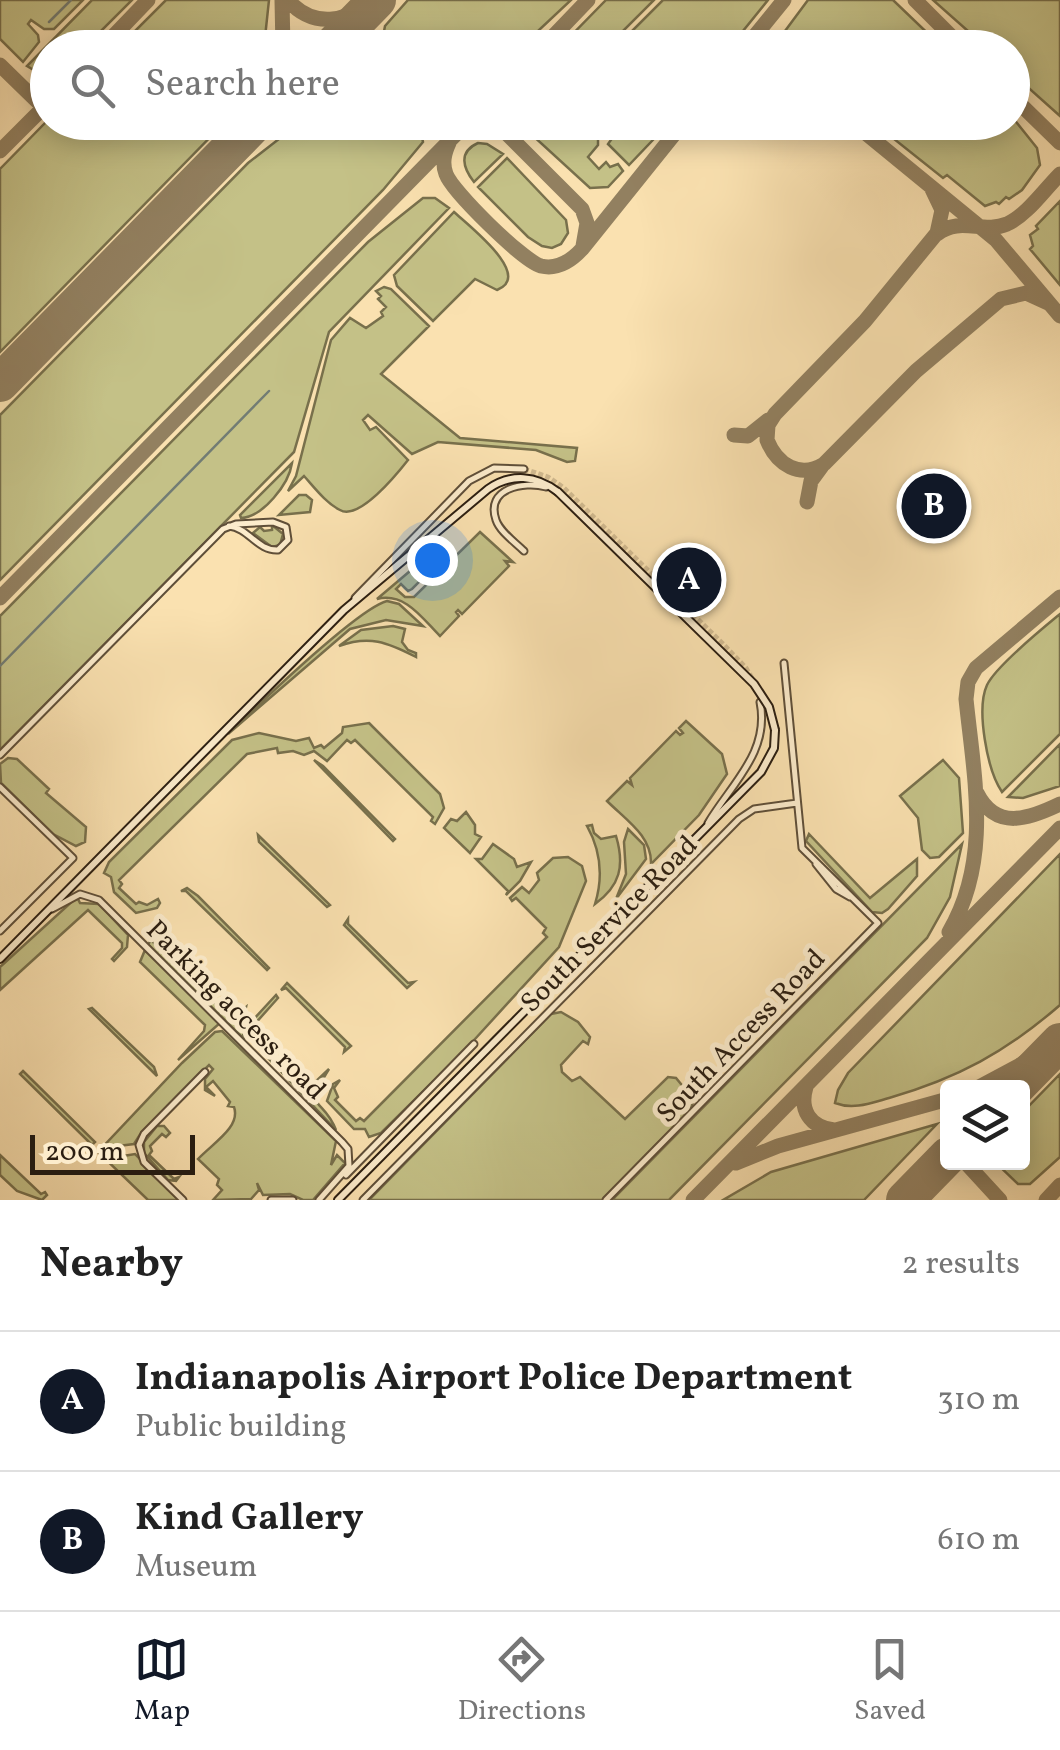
<!DOCTYPE html>
<html lang="en">
<head>
<meta charset="utf-8">
<style>
  :root { --surface:#fff; --page:#f6f6f6; --text:#222; --muted:#767676; --line:#e0e0e0; --accent:#111827 }
  body { margin:0; font-family:Vollkorn,serif; background:var(--page); color:var(--text) }
  .controls { position:absolute; right:30px; bottom:30px; display:grid; overflow:hidden; border-radius:10px; box-shadow:0 5px 25px #0003 }
  .controls button { width:90px; height:90px; display:grid; place-items:center; padding:0; border:0; border-bottom:2px solid var(--line); background:var(--surface); color:var(--text); font:50px sans-serif }
  .scale { position:absolute; left:30px; bottom:25px; width:165px; box-sizing:border-box; padding-left:10px; border:5px solid #2b1e11; border-top:0; font-size:28px; line-height:35px; white-space:nowrap; color:#2b1e11; -webkit-text-stroke:8px #fceccc; paint-order:stroke }
  .you { position:absolute; left:432px; top:560px; width:35px; height:35px; margin:-25px; border:8px solid #fff; border-radius:50%; background:#1a73e8; box-shadow:0 0 0 15px #1a73e833 }
  .badge { display:grid; place-items:center; width:65px; height:65px; border-radius:50%; background:var(--accent); color:#fff; font-size:32px; font-weight:700 }
  .pin { position:absolute; translate:-50% -50%; border:5px solid #fff; box-shadow:0 2px 10px #0006 }
  .list { margin:0; padding:0; list-style:none }
  h2 { display:flex; justify-content:space-between; align-items:center; height:130px; margin:0; padding:0 40px; font-size:42px }
  h2 small { font-size:32px; font-weight:400; color:var(--muted) }
  .list li { display:grid; grid-template-columns:65px 1fr auto; gap:30px; align-items:center; box-sizing:border-box; height:140px; padding:0 40px; border-top:2px solid var(--line) }
  .list b { display:block; font-size:38px; white-space:nowrap }
  .list p { margin:0; font-size:32px; white-space:nowrap; color:var(--muted) }
  .list em { font-size:32px; font-style:normal; color:var(--muted) }
  .icon { flex:none; width:55px; height:55px; fill:none; stroke:currentColor; stroke-width:2; stroke-linecap:round; stroke-linejoin:round }
  .map { position:relative; flex:none; width:1060px; height:1200px; overflow:hidden }
  .search { position:absolute; background:var(--surface); box-shadow:0 5px 25px #0003; left:30px; right:30px; top:30px; height:110px; display:flex; align-items:center; gap:25px; box-sizing:border-box; padding:0 35px; border-radius:55px; color:var(--muted); font-size:38px }
  .sheet { height:410px; background:var(--surface) }
  nav { display:flex; justify-content:space-around; align-items:center; box-sizing:border-box; height:140px; border-top:2px solid var(--line); background:var(--surface); font-size:28px; color:var(--muted) }
  nav a { display:grid; justify-items:center; gap:5px }
  nav .on { color:var(--accent) }
  .map>svg:first-child { display:block }
</style>
</head>
<body>
<div class="map">
<svg width="1060" height="1200" viewBox="0 0 1060 1200">
  <rect width="100%" height="100%" fill="#fae1b0"/>
  <filter id="stains"><feTurbulence type="fractalNoise" baseFrequency=".002" numOctaves="4"/><feColorMatrix values="0 0 0 0 .2 0 0 0 0 .09 0 0 0 0 .02 0 0 0 .5 -.17"/></filter>
  <radialGradient id="worn" r=".72"><stop offset=".6" stop-color="#630" stop-opacity="0"/><stop offset="1" stop-color="#630" stop-opacity=".3"/></radialGradient>
  <path fill="#c4c187" stroke="#78704c" stroke-width="2.5" d="M0,0H83L54,29H44L31,20L28,24L38,35L39,42L23,62L0,39Z
    M92,0H132L85,47L48,48L47,71L37,72L27,66Z
    M166,0H269L264,47H119Z
    M408,0H571L521,47H381L385,26Z
    M606,0H654L607,47H560Z
    M663,0H768L730,47H616Z
    M808,0H893L942,47H791L793,44L786,38L789,34L785,31Z
    M933,0H1060V116L1013,74L1012,48L986,47Z
    M1013,118L1037,148L1040,165L1022,190L1009,199L1006,197L999,204L996,202L985,206L947,175L943,178L874,123L1012,122Z
    M47,121L224,123L0,352V169Z
    M308,123H419L423,142L383,190L0,580V415L248,163L284,135Z
    M542,123H616L608,134L598,137V145L588,157L599,169L606,162L610,167L618,164L623,171L608,187L590,188L531,134Z
    M628,123H669L629,165L608,144L618,130L629,127Z
    M478,143L487,144L503,154L474,182C463,168 458,152 478,143Z
    M507,158L566,220L568,233L561,244L552,248L542,246L528,237L478,187Z
    M423,198H435L449,208L329,332L294,452L0,750V616L368,242Z
    M1060,201V285L1030,249L1033,246L1030,235L1038,229L1036,226Z
    M454,212C469,226 534,276 497,290L475,279L433,321L397,286L394,275Z
    M384,287L391,289L429,326L381,374L460,438L577,448L575,461L567,462L536,450L438,442L412,454L368,415L363,420L370,430L376,427L408,460C397,474 359,521 340,510C326,503 314,487 304,476L288,491L296,476L331,340L350,318L366,328L383,316L381,312L386,307L378,299L381,296L376,291Z
    M292,463C289,484 263,517 241,518L240,515Z
    M299,495H306L312,500L310,512L279,515Z
    M272,525L283,534L280,545L272,547L253,533L260,527L264,531L272,530Z
    M480,532L513,562L505,561L509,566L462,614L458,610L456,612L459,616L440,636C422,618 405,592 377,599L436,549L433,568L412,589L408,591L401,584L396,589L405,597H414Z
    M387,601L399,604L423,626L386,620L350,629L228,734C255,708 357,609 387,601Z
    M1060,614V734L1002,792C987,770 976,709 987,685C996,666 1043,628 1060,614Z
    M393,626L405,629L402,642L408,650L416,653V657C387,642 369,635 339,646L361,630Z
    M686,721L722,754L727,774L699,815L651,864C652,836 626,820 607,801L627,781L632,785L630,778L676,731L680,735L683,733L679,728Z
    M369,723L440,794L444,808L435,824L431,821L433,817L355,740L351,743L347,740L327,761L314,751L304,755L293,751L278,753L277,748L247,754L119,880L122,884L119,888L136,904L139,902L147,905L158,899L160,903L157,908L136,913L114,892L111,877L104,873L109,862L232,740L259,733L296,741L309,738L314,748L321,745L324,748L342,733L343,727Z
    M1060,744V786L1023,798L1008,797Z
    M8,758L17,759L49,789L46,793L86,827L85,842L76,846L53,834L1,783L0,764Z
    M314,760L323,766L395,839L393,841Z
    M943,760L959,778L963,833L939,857L930,858L922,850L918,818L900,796Z
    M466,812L475,825V834L481,837L470,853L444,828L451,819L457,821Z
    M592,825L594,833L601,839L616,836C625,866 620,886 595,904C603,878 601,851 587,826Z
    M628,829L644,845L646,859L616,899L626,874L624,842Z
    M809,834L870,898L917,859V876L888,909L882,913L872,912L806,841Z
    M258,835L330,905L327,907L259,842Z
    M493,844L514,859L517,867L531,862L520,881L506,895L508,891L476,859H482Z
    M962,844L950,897L927,938L669,1200H612Z
    M1060,854V1005C1006,1052 958,1078 889,1098C871,1103 853,1110 835,1103L838,1090L848,1073Z
    M568,857L582,866L586,881L559,947L465,1050L381,1133L369,1137L365,1129H354L327,1101L333,1084L340,1080L334,1088L338,1097L335,1100L356,1121L360,1118L364,1121L547,937L543,933L546,928L516,898L512,901L510,898L522,887L529,893L539,880L537,873L553,858Z
    M187,888L198,896L269,968L267,970L186,891H181Z
    M77,897L80,903L99,904L128,935L127,947L114,961L112,959L122,948V943L88,910L0,990V967Z
    M348,919V924L408,983L414,982L407,988L344,925Z
    M153,936L155,938L153,942L226,1014L229,1011L238,1014L246,1007L242,1027L244,1039L148,945Z
    M145,950L220,1023L178,1060L204,1031L205,1025L140,962Z
    M287,983L351,1046L344,1052L345,1047L286,988L281,990Z
    M276,995L278,998L253,1026V1034L259,1041L257,1045L299,1086L302,1083L311,1086L329,1069C302,1112 323,1096 336,1130L250,1039L252,1021Z
    M92,1008L154,1067L157,1076L89,1009Z
    M561,1012L578,1022L590,1037L588,1044L583,1041L561,1065L562,1072L572,1081L580,1077L625,1119L668,1077L676,1078L694,1100L690,1110L602,1200H369L551,1014Z
    M222,1031L336,1141L331,1165L337,1155L345,1163L313,1200H303L290,1194L263,1195L257,1183L259,1190L251,1199L213,1200L222,1190L217,1185L219,1179L198,1159C213,1143 241,1127 234,1107L228,1106L230,1102L213,1081L206,1087L215,1096L205,1090V1079L213,1069L209,1065L141,1133L134,1144L118,1146L123,1156L135,1154L179,1200H148L98,1152L182,1063L215,1032Z
    M23,1071L95,1142L92,1145L20,1074Z
    M1060,1074V1157L1030,1184H1018L996,1163L1022,1162L1023,1112Z
    M937,1124L864,1200H723L771,1172Z
    M157,1126H164L170,1133L166,1137L162,1134L150,1146L152,1151L149,1155L174,1179L179,1177L176,1181L168,1180L144,1153V1142Z
    M0,1155L41,1194L45,1192L47,1195L42,1200L17,1191L0,1175Z"/>
  <g fill="none" stroke-linecap="round" stroke-linejoin="round">
    <path stroke="#727c74" stroke-width="2.5" d="M49,22L71,0
      M0,666L269,391"/>
    <path stroke="#928060" stroke-width="15" d="M282,0L283,48
      M288,0C313,29 347,22 374,0
      M915,0L963,48
      M102,48L148,0
      M358,48L362,26L375,6
      M542,48L588,0
      M745,48L784,0
      M0,65L43,107
      M1012,96L1060,143
      M495,122L582,209L587,223L583,246
      M852,122L996,240L1060,316
      M449,143C444,154 442,163 446,174C452,191 523,261 541,266C558,270 571,261 582,249L684,122
      M0,151L48,103
      M931,187L942,210L937,233L865,321L775,414L768,425L767,440C777,465 800,479 824,464L916,371L1001,299L1026,293L1050,304
      M161,219L226,155L267,122
      M937,234C960,216 983,234 1007,224C1027,215 1044,190 1060,174
      M734,435L748,436L768,420
      M807,502L811,481L822,466
      M0,598L468,122
      M977,793C996,831 1029,819 1060,804
      M949,932C992,859 974,778 966,699L968,682L976,668L1060,597
      M806,1087C799,1110 810,1127 834,1130
      M977,1088L1020,1065L1060,1037
      M965,1162L1000,1200
      M736,1163L778,1146L948,1099
      M693,1200L1060,828
      M1046,1200L1060,1185"/>
    <path stroke="#928060" stroke-width="38" d="M330,48L377,0
      M0,383L256,122
      M1015,1088L1060,1042
      M905,1200L948,1156"/>
    <path stroke="#d1ba90" stroke-width="5" stroke-dasharray="5 2.5" stroke-linecap="butt" d="M524,469L548,477L564,488L722,643L746,668L753,680"/>
    <g stroke="#5f4f39" stroke-width="9">
      <path id="street" d="M524,551C515,542 500,532 496,520C485,488 524,481 546,487
        M355,598L469,481L494,468L524,469
        M0,755L223,529L236,524L273,522L286,527L288,540L278,550C257,551 249,528 229,526
        M0,787L73,858L0,931
        M708,823C732,783 770,752 760,702
        M816,864L836,889L850,897
        M52,909L80,894L99,900L342,1142L348,1149L349,1166L319,1200
        M346,1175L474,1044
        M183,1200L144,1162L139,1145L144,1134L205,1072
        M271,1200H293
        M363,1200L739,819L754,809L797,803
        M606,1200L878,923L802,848L784,663"/>
    </g>
    <g stroke="#2b1e11" stroke-width="10">
      <path id="secondary" d="M0,959L344,610L488,489C511,473 536,475 558,492
        M338,1200L761,772L774,748L775,730"/>
    </g>
    <use href="#street" stroke="#fceccc" stroke-width="5"/>
    <use href="#secondary" stroke="#fceccc" stroke-width="6"/>
    <g stroke="#2b1e11" stroke-width="10" stroke-linecap="butt">
      <path id="secondary-bridge" d="M558,492L754,684L769,707L775,730"/>
    </g>
    <use href="#secondary-bridge" stroke="#fceccc" stroke-width="6"/>
  </g>
  <g text-anchor="middle" stroke-width="10" stroke-linejoin="round" paint-order="stroke">
    <g font-size="28" fill="#2b1e11" stroke="#fceccc">
      <text transform="translate(608 923) rotate(-45)" y="10">South Service Road</text>
      <text transform="translate(237 1009) rotate(45)" y="10">Parking access road</text>
      <text transform="translate(740 1035) rotate(-46)" y="10">South Access Road</text>
    </g>
  </g>
  <rect width="100%" height="100%" filter="url(#stains)"/>
  <rect width="100%" height="100%" fill="url(#worn)"/>
</svg>
<div class="controls">
<button><svg class="icon" aria-label="layers" viewBox="0 0 24 24"><path d="M12 4l9 5-9 5-9-5zM3 14l9 5 9-5"/></svg></button>
</div>
<div class="scale">200 m</div>
<div class="you"></div>
<div class="pin badge" style="left:689px;top:580px">A</div>
<div class="pin badge" style="left:934px;top:506px">B</div>
<div class="search"><svg class="icon" aria-label="search" viewBox="0 0 24 24"><circle cx="10" cy="10" r="6"/><path d="M15 15l6 6"/></svg>Search here</div>
</div>
<section class="sheet">
<h2>Nearby<small>2 results</small></h2>
<ul class="list">
<li><span class="badge">A</span><div><b>Indianapolis Airport Police Department</b><p>Public building</p></div><em>310 m</em></li>
<li><span class="badge">B</span><div><b>Kind Gallery</b><p>Museum</p></div><em>610 m</em></li>
</ul>
</section>
<nav>
<a class="on"><svg class="icon" aria-label="map" viewBox="0 0 24 24"><path d="M3 6l6-2 6 2 6-2v14l-6 2-6-2-6 2zM9 4v14M15 6v14"/></svg>Map</a>
<a><svg class="icon" aria-label="directions" viewBox="0 0 24 24"><path d="M12 3l9 9-9 9-9-9zM9 14v-3h6M13 9l2 2-2 2"/></svg>Directions</a>
<a><svg class="icon" aria-label="saved" viewBox="0 0 24 24"><path d="M7 4h10v16l-5-4-5 4z"/></svg>Saved</a>
</nav>
</body>
</html>
